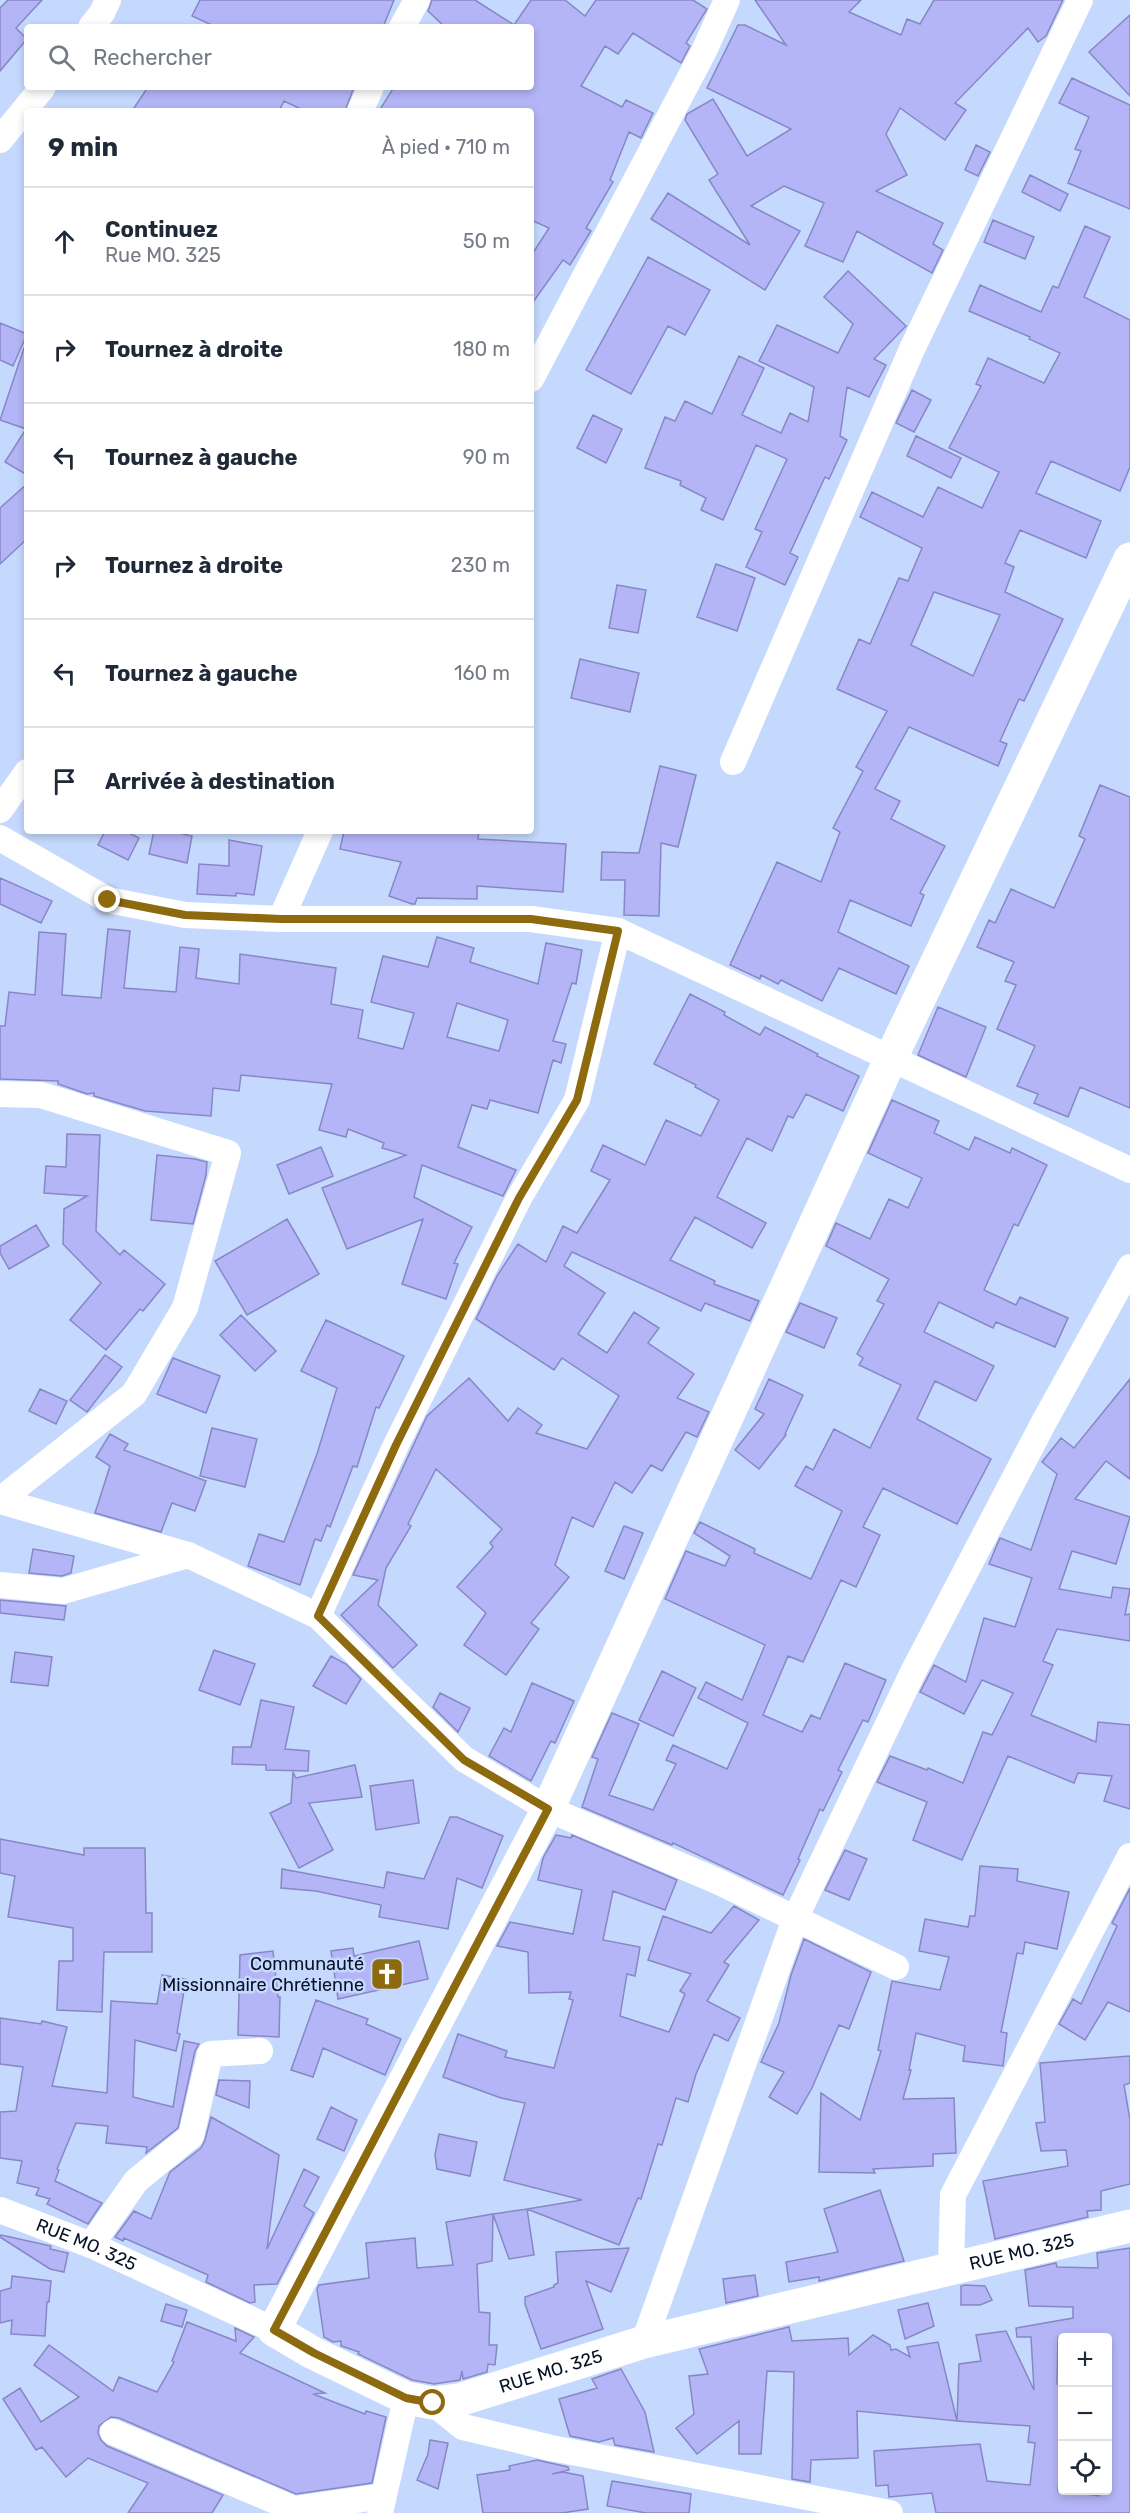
<!DOCTYPE html>
<html lang="fr">
<head>
<meta charset="utf-8">
<style>
  :root { --surface:#fff; --page:#f6f6f7; --text:#1f2937; --muted:#747a83; --line:#e0e1e3 }
  body { margin:0; font-family:Rubik,sans-serif; background:var(--page); color:var(--text) }
  .controls { position:absolute; right:18px; bottom:18px; display:grid; overflow:hidden; border-radius:6px; box-shadow:0 3px 9px #0003 }
  .controls button { width:54px; height:54px; display:grid; place-items:center; padding:0; border:0; border-bottom:2px solid var(--line); background:var(--surface); color:var(--text); font:30px sans-serif }
  .stop { position:absolute; width:18px; height:18px; margin:-14px; border:4px solid #8e6a0e; border-radius:50%; background:#fff }
  .stop.end { background:#8e6a0e; border-color:#fff; box-shadow:0 2px 6px #0008 }
  .list { margin:0; padding:0; list-style:none }
  h2 { display:flex; justify-content:space-between; align-items:center; height:78px; margin:0; padding:0 24px; font-size:26px }
  h2 small { font-size:20px; font-weight:400; color:var(--muted) }
  .list li { display:grid; grid-template-columns:39px 1fr auto; gap:18px; align-items:center; box-sizing:border-box; height:108px; padding:0 24px; border-top:2px solid var(--line) }
  .list b { display:block; font-size:22px; white-space:nowrap }
  .list p { margin:0; font-size:20px; white-space:nowrap; color:var(--muted) }
  .list em { font-size:20px; font-style:normal; color:var(--muted) }
  .icon { flex:none; width:33px; height:33px; fill:none; stroke:currentColor; stroke-width:2; stroke-linecap:round; stroke-linejoin:round }
  .map { position:relative; flex:none; width:1130px; height:2513px; overflow:hidden }
  .search { position:absolute; background:var(--surface); box-shadow:0 3px 9px #0003; left:24px; top:24px; width:510px; height:66px; display:flex; align-items:center; gap:15px; box-sizing:border-box; padding:0 21px; border-radius:6px; color:var(--muted); font-size:22px }
  .panel { position:absolute; background:var(--surface); box-shadow:0 3px 9px #0003; left:24px; top:108px; width:510px; height:726px; border-radius:6px }
  .map>svg:first-child { display:block }
</style>
</head>
<body>
<div class="map">
<svg width="1130" height="2513" viewBox="0 0 1130 2513">
  <rect width="100%" height="100%" fill="#c5d9fe"/>
  <path fill="#b4b5f6" stroke="#8787c6" stroke-width="1.5" fill-rule="evenodd" d="M8,0H42L16,28L27,39L0,71V8Z
    M200,0H394L383,27H216L192,16Z
    M432,0H475L514,25L531,0H565L585,16L596,0H693L707,9L686,43L690,46L681,63L633,33L618,54L605,46L581,86L622,107L626,100L653,113L641,138L629,132L610,180L613,182L586,228L591,231L570,265L563,260L531,305V256L549,228L531,220V111H379L394,87H531V27H445L428,11Z
    M755,0H861L849,12L901,35L907,19L920,24L934,0H1063L1046,36L1038,42L1028,28L955,103L966,110L945,140L900,108L886,134L907,175L876,191L943,223L933,244L943,250L932,273L857,231L843,262L805,246L824,203L784,186L751,206L800,231L765,290L651,219L668,193L750,245L709,180L718,174L685,120L687,114L713,99L747,156L791,129L707,88L738,25H745L786,45Z
    M1130,15V96L1089,52Z
    M1072,78L1130,105V209L1068,183L1081,151L1075,149L1089,117L1059,103Z
    M148,87H354L345,111H305L284,101L279,111H132Z
    M976,145L990,152L978,176L965,170Z
    M1030,175L1068,194L1060,211L1022,192Z
    M993,220L1034,237L1025,259L984,242Z
    M1085,226L1110,237L1084,297L1130,320V467L1120,491L1051,461L1036,493L1101,521L1086,558L1020,530L1005,563L1014,567L1005,592L1063,619L1024,701L1019,699L1000,741L1007,744L998,766L909,727L875,789L900,801L891,819L945,846L920,893L924,895L911,926L850,900L838,932L909,966L896,994L839,968L822,1001L781,980L778,984L761,975L760,979L730,965L777,862L821,882L840,832L833,828L863,771L856,767L887,711L837,689L859,639L870,644L899,578L908,581L922,548L860,517L872,492L923,517L938,487L982,508L999,472L949,448L981,386L976,384L988,358L1044,383L1060,353L1029,339L1030,337L969,311L980,285L1041,312L1053,286L1058,288ZM934,592L1000,615L973,676L911,645Z
    M648,257L710,290L685,335L668,326L631,394L586,370Z
    M848,271L906,326L874,359L886,365L869,397L847,387L840,436L847,440L829,479L825,477L790,553L798,557L785,585L746,567L762,532L755,529L787,459L756,445L723,520L701,510L706,498L680,485L681,481L645,468L665,417L675,421L685,401L712,414L739,356L764,368L742,415L781,433L790,413L808,422L814,387L759,361L777,325L838,353L853,324L824,297Z
    M0,323L27,334L13,366L0,360Z
    M24,348H27V475L5,462L26,429L0,420Z
    M912,390L931,400L914,432L896,423Z
    M593,415L622,429L606,463L577,448Z
    M916,436L961,458L951,478L907,456Z
    M27,484V539L0,564V508Z
    M716,564L755,578L737,631L697,617Z
    M617,585L646,590L638,633L609,628Z
    M580,659L639,673L630,712L571,698Z
    M660,766L696,775L678,847L661,843L659,916L624,915L625,880H601L602,852L639,853Z
    M1100,785L1130,797V1108L1080,1087L1068,1117L1034,1103L1038,1094L1017,1086L1035,1046L997,1029L1016,985L1005,981L1014,962L977,947L989,920L995,923L1011,889L1054,908L1085,839L1079,836Z
    M105,831H125L139,838L128,860L98,845Z
    M154,831H169L192,836L187,863L149,854Z
    M344,831H479L478,839L566,844L563,892L477,886V899L417,898L415,904H412L389,896L401,862L340,849Z
    M229,840L262,846L254,895L236,893V896L197,894L199,864L229,866Z
    M0,878L52,901L41,923L0,904Z
    M108,929L130,931L124,988L176,992L180,947L199,949L196,978L239,984L240,954L336,968L331,1004L363,1010L358,1038L403,1049L414,1013L371,1002L383,956L428,967L437,937L474,948L470,962L538,984L546,943L582,950L576,984L572,983L553,1041L566,1044L561,1063L553,1060L538,1113L490,1100L487,1109L472,1105L458,1147L516,1170L503,1196L422,1165L414,1197L472,1227L454,1263L458,1264L446,1299L402,1284L423,1219L347,1249L322,1188L406,1155L382,1148L384,1143L348,1129L346,1137L319,1130L332,1084L241,1075L239,1091L213,1088L211,1116L145,1111L94,1096V1093L87,1094L58,1084V1081L0,1079V1026H5L9,992L35,995L39,932L66,934L62,995L101,998ZM457,1003L508,1020L499,1051L447,1037Z
    M690,994L725,1012L724,1015L760,1035L765,1027L818,1054L817,1056L859,1076L843,1111L806,1094L793,1118L788,1116L772,1151L747,1138L717,1197L766,1223L752,1248L695,1217L670,1260L715,1281L714,1284L759,1301L750,1321L705,1303L701,1311L572,1252L564,1266L605,1293L578,1334L607,1353L634,1312L659,1328L648,1343L694,1374L677,1398L709,1412L697,1437L686,1432L662,1471L651,1465L632,1493L615,1482L593,1527L572,1517L555,1565L569,1577L531,1623L539,1629L506,1675L464,1645L486,1613L457,1587L493,1547L490,1543L502,1529L436,1469L408,1524L411,1526L386,1568L378,1605L417,1645L393,1668L341,1615L378,1580L353,1575L427,1416L469,1378L508,1421L518,1408L542,1425L536,1433L587,1449L619,1396L562,1358L554,1370L476,1319L497,1276L518,1244L546,1262L563,1226L577,1233L610,1180L591,1171L603,1145L645,1165L666,1120L701,1136L719,1100L695,1087L696,1085L654,1064Z
    M938,1007L986,1027L966,1077L918,1055Z
    M892,1100L939,1121L934,1133L969,1150L975,1137L1010,1153L1012,1148L1047,1165L1018,1226L1014,1224L984,1290L1016,1305L1020,1297L1068,1318L1055,1347L996,1322L993,1328L939,1302L924,1332L994,1366L976,1401L935,1381L917,1419L991,1459L957,1524L883,1488L863,1527L880,1535L856,1587L841,1580L803,1662L788,1656L763,1715L802,1732L811,1715L820,1719L845,1663L886,1680L868,1722L863,1720L838,1770L842,1772L823,1811L820,1809L798,1859L800,1860L783,1895L673,1843L672,1845L582,1807L598,1759L592,1757L612,1713L639,1724L609,1795L653,1810L676,1764L666,1760L673,1745L727,1769L748,1723L698,1698L706,1682L742,1700L765,1645L665,1599L686,1551L725,1566L730,1556L694,1533L700,1522L755,1549L754,1553L811,1579L842,1511L795,1486L806,1466L813,1470L834,1429L870,1448L901,1385L859,1365L863,1358L857,1354L884,1304L877,1301L889,1279L826,1246L836,1223L870,1239L889,1199L908,1208L922,1178L868,1153Z
    M67,1134L100,1135L96,1231L120,1255L124,1250L165,1284L143,1311L140,1309L106,1350L70,1320L101,1283L63,1244L64,1209L87,1196L44,1193L46,1166L66,1167Z
    M321,1147L333,1176L289,1194L277,1165Z
    M157,1155L195,1159L207,1162L206,1175L193,1224L151,1220Z
    M287,1219L319,1274L247,1315L215,1261Z
    M36,1225L49,1246L9,1269L0,1253V1246Z
    M800,1303L837,1318L824,1348L786,1332Z
    M241,1315L276,1351L255,1371L220,1335Z
    M326,1320L404,1356L379,1408L376,1407L357,1467L353,1466L330,1527L327,1525L321,1541L315,1539L300,1585L248,1566L259,1534L284,1542L317,1454L337,1388L301,1371Z
    M105,1355L122,1367L87,1412L70,1400Z
    M173,1358L220,1376L206,1413L157,1394Z
    M769,1379L803,1395L785,1434L786,1435L759,1469L735,1450L764,1414L755,1409Z
    M1130,1379V1479L1106,1461L1075,1499L1130,1517L1116,1564L1072,1551L1059,1589L1111,1598L1113,1587L1130,1589L1125,1615L1130,1614V1641L1057,1629L1043,1661L1053,1665L1031,1715L1096,1742L1098,1722L1130,1725V1809L1104,1801L1112,1776L1078,1773L1074,1783L1008,1756L962,1860L913,1840L927,1802L877,1782L890,1756L927,1770L928,1768L963,1783L983,1732L992,1735L1013,1693L982,1680L964,1714L920,1692L934,1665L966,1682L984,1618L1015,1627L1032,1578L989,1564L996,1547L1000,1538L1031,1550L1057,1474L1042,1462L1061,1438L1074,1448Z
    M40,1389L67,1401L56,1424L29,1411Z
    M212,1428L257,1439L245,1487L200,1476Z
    M110,1434L128,1444L124,1450L206,1481L195,1511L172,1503L161,1532L95,1513L110,1466L96,1457Z
    M624,1526L643,1533L624,1579L605,1571Z
    M33,1549L74,1556L71,1573L62,1576L29,1573Z
    M0,1600L66,1606L64,1620L0,1613Z
    M214,1650L255,1664L240,1705L199,1690Z
    M15,1652L52,1657L48,1686L11,1682Z
    M331,1656L346,1664L361,1679L346,1704L313,1686Z
    M662,1671L696,1688L673,1736L639,1720Z
    M532,1683L574,1701L555,1743L551,1741L531,1781L489,1756L504,1728L511,1732Z
    M440,1693L470,1708L458,1732L433,1707Z
    M261,1700L294,1707L285,1749L309,1751L308,1771L266,1770V1765L232,1764L233,1747H251Z
    M355,1765L362,1797L309,1803L333,1850L299,1868L270,1813L291,1803L293,1772L296,1778Z
    M413,1780L419,1823L376,1830L370,1786Z
    M450,1817H457L503,1836L482,1888L457,1878L448,1929L379,1917L381,1905L316,1891L281,1888L282,1869L384,1888L387,1872L424,1879Z
    M556,1835L571,1838L572,1835L677,1880L665,1910L613,1891L603,1940L640,1947L635,1976L627,1974L620,2016L669,2032L685,1994L680,1991L691,1974L648,1960L663,1916L711,1933L734,1906L759,1920L724,1962L729,1965L707,2001L740,2018L728,2041L714,2034L696,2074L688,2102L676,2098L662,2145L658,2144L641,2199L638,2198L619,2245L527,2209L582,2200L504,2180L525,2103L501,2098L443,2077L458,2034L507,2051L505,2057L554,2068L573,2000L569,1999L571,1992L529,1993L528,1952L497,1946L510,1922L573,1934L582,1890L538,1880L543,1858Z
    M0,1839L84,1855V1848H145L146,1913H152V1952H104L102,2012L57,2010L59,1961H73V1928L8,1917L15,1876L0,1873Z
    M845,1850L867,1859L849,1900L825,1890Z
    M980,1866L1018,1869L1017,1881L1069,1892L1057,1949L1025,1942L1023,1954L1017,1953L1001,2032L1007,2033L1003,2066L963,2061L965,2046L916,2033L909,2070H911L903,2099L954,2098L956,2153L933,2154V2166L873,2169L875,2173L819,2172L821,2093L860,2120L881,2051L878,2050L892,1981L940,1990L949,1957L919,1951L925,1919L968,1927L970,1916H975Z
    M1130,1888V2012L1108,2002L1085,2040L1059,2024L1073,1999L1081,2004L1117,1926L1112,1923Z
    M804,1939L871,1972L849,2029L839,2025L812,2088L797,2114L769,2097L784,2072L761,2062L779,2023L791,1975Z
    M419,1941L428,1979L338,1999L331,1951L353,1948L354,1956Z
    M273,1951L278,1997H280L279,2037L238,2035L240,1955Z
    M162,1975L186,1979L177,2033L180,2034L176,2051L135,2040L133,2097L173,2107L184,2041L199,2044L195,2051L178,2128L146,2153L147,2147L106,2143L108,2126L76,2123L57,2169L59,2170L55,2181L102,2203L88,2224L47,2204L50,2199L36,2195L39,2188L17,2183L22,2161L0,2158V2112L16,2111L23,2067L0,2064V2018L41,2024L42,2021L67,2027L52,2086L107,2093L111,2001L157,2004Z
    M316,2000L368,2019L366,2024L401,2039L385,2075L323,2048L313,2077L291,2070Z
    M1130,2056V2083L1124,2085L1130,2120V2184L1101,2191V2210L1087,2211L1088,2217L995,2239L983,2181L1068,2166L1066,2150L1041,2151L1036,2123L1045,2122L1040,2063Z
    M219,2080L250,2081L249,2108L216,2095Z
    M331,2107L357,2120L344,2151L317,2139Z
    M211,2117L279,2155L267,2249L304,2169L319,2177L304,2206L314,2213L277,2284L254,2285L255,2302L250,2303L206,2282L208,2275L124,2238L123,2241L115,2237L134,2211L151,2219L170,2172L201,2148L205,2140Z
    M439,2134L477,2142L470,2176L437,2169L435,2155Z
    M880,2190L904,2261L819,2281V2277L789,2282L786,2262L838,2252L824,2209Z
    M527,2209L534,2255L509,2259L493,2214Z
    M493,2214L492,2261L477,2264L479,2312L490,2313L489,2345H497L495,2365L488,2364L487,2372L463,2379L462,2371L460,2380L434,2384L412,2380L358,2354L359,2352L341,2346V2341L333,2342L324,2337L317,2289L319,2285L369,2278L366,2243L415,2238L417,2268L453,2265L446,2222Z
    M1,2235L51,2246L50,2249L68,2253L64,2272L50,2269L0,2237Z
    M629,2248L611,2292L586,2281L603,2329L541,2349L525,2304V2297L554,2287V2285L558,2283L556,2252Z
    M1130,2248V2513H936L932,2493L889,2497L888,2485L876,2486L874,2451L980,2444L987,2481L1030,2485L1035,2443L1028,2442L1030,2426L957,2421L959,2364L981,2361L976,2335L1006,2331L1034,2390L1031,2337H1017L1016,2328L1073,2318V2307L1029,2306L1025,2270L1056,2263L1057,2267L1098,2268L1097,2253ZM1058,2337H1107V2493L1099,2492V2496L1058,2490L1062,2457V2448L1060,2447L1062,2385L1057,2384Z
    M755,2275L758,2296L726,2303L723,2279Z
    M12,2276L51,2281L49,2302H47L45,2336L11,2334L12,2320L0,2323V2291L11,2288Z
    M965,2285L985,2286L992,2300L980,2305H961V2286Z
    M928,2303L934,2326L905,2339L898,2310Z
    M166,2304L187,2310L182,2327L161,2321Z
    M187,2322L236,2341L235,2328L254,2337L240,2353L325,2393L313,2394L365,2414L366,2411L386,2417L372,2483L296,2494L119,2418L111,2417L99,2426L98,2433L101,2440L107,2446L223,2495L212,2513H128L148,2483L88,2458L66,2477L42,2447L36,2450L3,2399L20,2388L41,2422L79,2397L34,2365L49,2345L113,2391L119,2377L157,2392L174,2362L172,2361Z
    M789,2327L792,2341L848,2338L849,2355L873,2335L890,2345L891,2350L896,2349L910,2357L907,2347L938,2342L957,2421L857,2411L858,2458L811,2460L810,2482L792,2479L794,2372L767,2371L761,2454H739V2421L697,2454L676,2428L694,2414L689,2376L708,2374L699,2349Z
    M621,2369L645,2412L654,2452L615,2445L613,2438L599,2442L570,2436L559,2399L597,2388L592,2379Z
    M430,2440L448,2443L438,2489L417,2480L428,2454Z
    M537,2460L568,2467L569,2470L552,2474L563,2472L583,2476L588,2509L562,2513H483L477,2475L510,2470L509,2466Z
    M612,2481L691,2494L689,2513H646L607,2506Z"/>
  <g fill="none" stroke-linecap="round" stroke-linejoin="round">
    <g stroke="#fff" stroke-width="26">
      <path d="M91,27L102,13L108,0"/>
      <path d="M402,27L417,0"/>
      <path d="M360,111L371,87"/>
      <path d="M0,140L43,87"/>
      <path d="M531,379L704,51L727,0"/>
      <path d="M733,762L912,349L1080,0"/>
      <path d="M0,810L27,772"/>
      <path d="M0,838L108,900L185,915L281,919H531L618,931L1130,1170"/>
      <path d="M281,919L320,831"/>
      <path d="M0,1094L41,1095L228,1153L185,1308L134,1394L0,1500"/>
      <path d="M0,1501L188,1555L318,1616L464,1759L548,1809L717,1881L896,1967"/>
      <path d="M0,1585L63,1591L188,1555"/>
      <path d="M318,1616L396,1445L519,1198L577,1100L618,931"/>
      <path id="s1" d="M0,2210L91,2245L274,2330"/>
      <path d="M91,2245L136,2181L191,2136L210,2054L260,2051"/>
      <path d="M951,2268L953,2195L1130,1856"/>
      <path d="M644,2342L795,1919L913,1672L1044,1422L1130,1267"/>
      <path d="M433,2403L463,2427L551,2448L890,2513"/>
      <path d="M113,2432L294,2509L383,2496"/>
      <path d="M380,2513L406,2398"/>
    </g>
    <path stroke="#fff" stroke-width="33" id="s2" d="M1130,559L890,1060L548,1809L274,2330L313,2353L406,2398L433,2403L459,2400L644,2342L1130,2226"/>
  </g>
  <g fill="none" stroke-linecap="round" stroke-linejoin="round">
    <path stroke="#8e6a0e" stroke-width="8" d="M108,900L185,915L281,919H531L618,931L577,1100L519,1198L396,1445L318,1616L464,1760L548,1809L274,2330L314,2353L406,2398L433,2403"/>
  </g>
  <defs>
    <g id="church-square" transform="scale(1.725)"><rect x="-9" y="-9" width="18" height="18" rx="4" fill="#8e6a0e" stroke="#c5d9fe"/><path d="M-1.2-6h2.4v3.5h3.3v2.4h-3.3V6h-2.4V-.1h-3.3v-2.4h3.3Z" fill="#fff"/></g>
  </defs>
  <g fill-rule="evenodd">
    <use href="#church-square" x="387" y="1974"/>
  </g>
  <g text-anchor="middle" stroke-width="5" stroke-linejoin="round" paint-order="stroke">
    <g font-size="18" fill="#071126" stroke="#c5d9fe" text-anchor="end">
      <text x="364" y="1970">Communauté<tspan x="364" dy="21">Missionnaire Chrétienne</tspan></text>
    </g>
    <g font-size="18" fill="#071126" stroke="#c5d9fe">
      <text dy="6" stroke="none"><textPath href="#s1" startOffset="93">RUE MO. 325</textPath></text>
      <text dy="6" stroke="none"><textPath href="#s2" startOffset="2752">RUE MO. 325</textPath></text>
      <text dy="6" stroke="none"><textPath href="#s2" startOffset="2266">RUE MO. 325</textPath></text>
    </g>
  </g>
</svg>
<div class="controls">
<button>+</button>
<button>−</button>
<button><svg class="icon" aria-label="locate" viewBox="0 0 24 24"><circle cx="12" cy="12" r="6"/><path d="M12 2v4M12 18v4M2 12h4M18 12h4"/></svg></button>
</div>
<div class="stop" style="left:433px;top:2403px"></div>
<div class="stop end" style="left:108px;top:900px"></div>
<div class="search"><svg class="icon" aria-label="search" viewBox="0 0 24 24"><circle cx="10" cy="10" r="6"/><path d="M15 15l6 6"/></svg>Rechercher</div>
<section class="panel">
<h2>9 min<small>À pied · 710 m</small></h2>
<ul class="list">
<li><svg class="icon" aria-label="ahead" viewBox="0 0 24 24"><path d="M12 20V5M6 11l6-6 6 6"/></svg><div><b>Continuez</b><p>Rue MO. 325</p></div><em>50 m</em></li>
<li><svg class="icon" aria-label="right" viewBox="0 0 24 24"><path d="M7 20v-9h11M14 6l5 5-5 5"/></svg><div><b>Tournez à droite</b></div><em>180 m</em></li>
<li><svg class="icon" aria-label="left" viewBox="0 0 24 24"><path d="M17 20v-9H6M10 6l-5 5 5 5"/></svg><div><b>Tournez à gauche</b></div><em>90 m</em></li>
<li><svg class="icon" aria-label="right" viewBox="0 0 24 24"><path d="M7 20v-9h11M14 6l5 5-5 5"/></svg><div><b>Tournez à droite</b></div><em>230 m</em></li>
<li><svg class="icon" aria-label="left" viewBox="0 0 24 24"><path d="M17 20v-9H6M10 6l-5 5 5 5"/></svg><div><b>Tournez à gauche</b></div><em>160 m</em></li>
<li><svg class="icon" aria-label="arrive" viewBox="0 0 24 24"><path d="M6 21V4h12l-3 4 3 4H6"/></svg><div><b>Arrivée à destination</b></div></li>
</ul>
</section>
</div>
</body>
</html>
